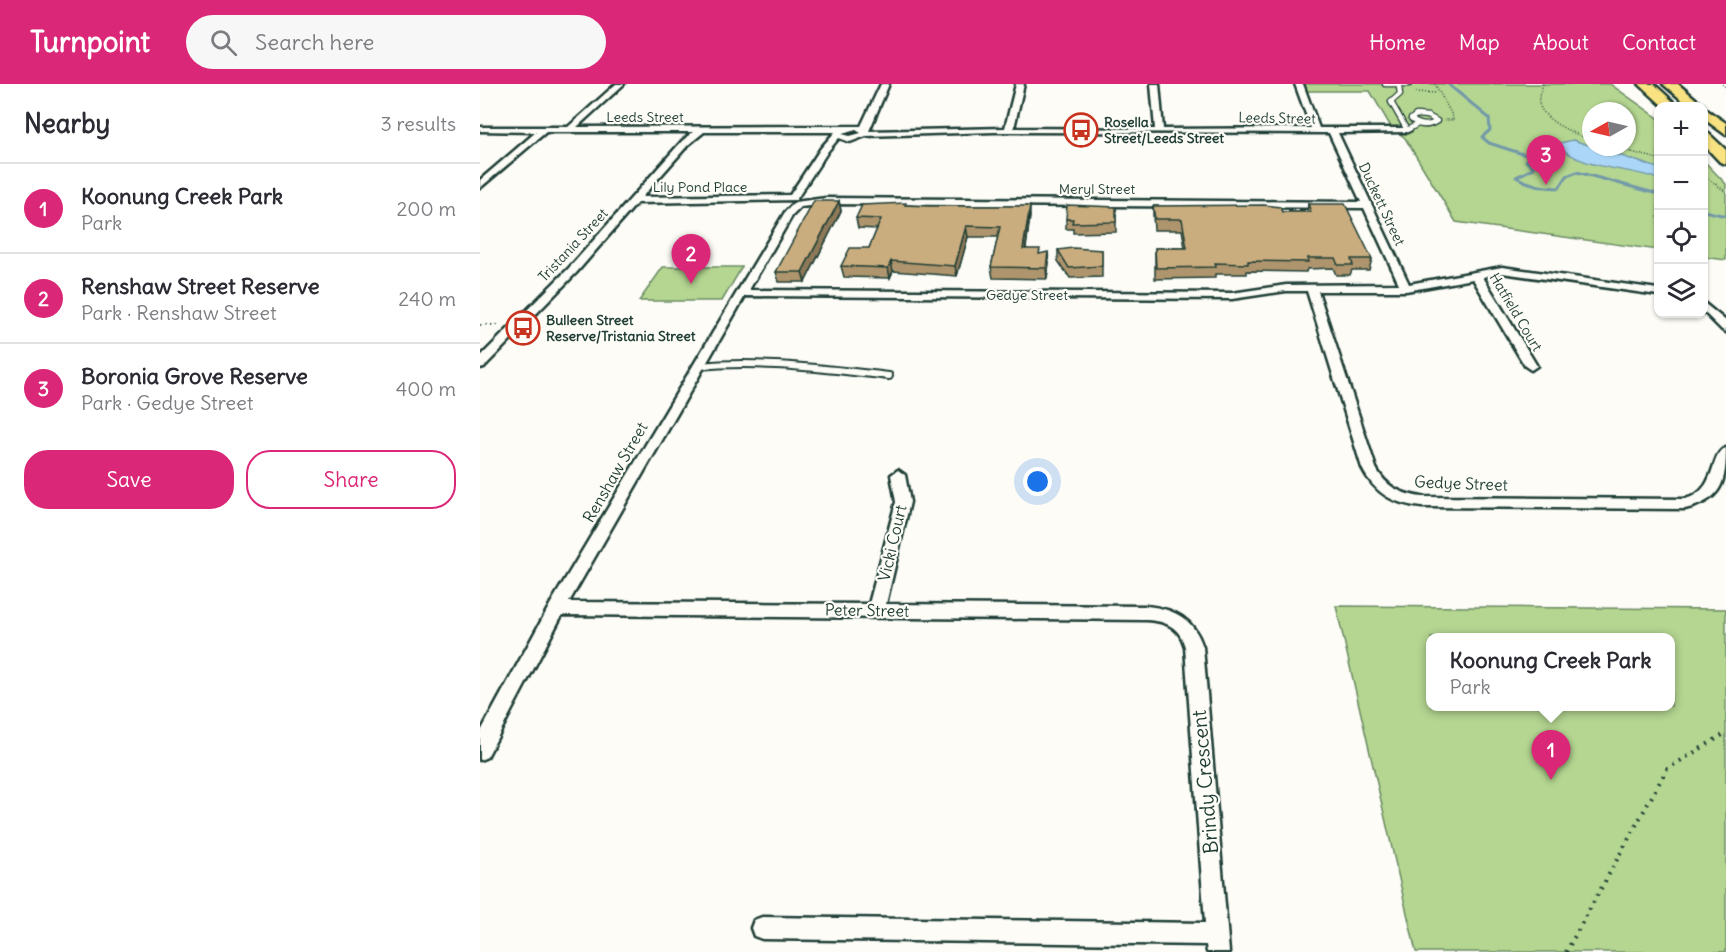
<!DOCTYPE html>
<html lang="en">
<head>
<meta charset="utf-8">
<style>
  :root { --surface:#fff; --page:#f7f7f7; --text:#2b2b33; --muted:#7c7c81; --line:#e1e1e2; --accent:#db2777 }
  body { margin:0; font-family:Delius,sans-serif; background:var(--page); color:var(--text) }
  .controls { position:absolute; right:18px; top:18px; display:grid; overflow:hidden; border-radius:12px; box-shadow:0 2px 4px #0004 }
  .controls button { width:54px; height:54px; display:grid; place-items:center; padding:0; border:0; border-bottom:2px solid var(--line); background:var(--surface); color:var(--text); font:30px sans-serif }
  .compass { position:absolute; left:1102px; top:18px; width:54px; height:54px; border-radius:50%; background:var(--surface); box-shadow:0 2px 4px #0004; rotate:262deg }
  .you { position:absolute; left:558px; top:398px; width:21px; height:21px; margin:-15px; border:4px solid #fff; border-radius:50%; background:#1a73e8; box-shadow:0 0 0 9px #1a73e833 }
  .badge { display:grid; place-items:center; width:39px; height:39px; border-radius:50%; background:var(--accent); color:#fff; font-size:20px; font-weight:700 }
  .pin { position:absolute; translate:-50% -50px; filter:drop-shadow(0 2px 3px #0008) }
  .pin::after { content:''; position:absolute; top:32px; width:21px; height:18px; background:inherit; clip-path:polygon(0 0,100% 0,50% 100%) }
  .popup { position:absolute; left:946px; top:549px; width:249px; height:78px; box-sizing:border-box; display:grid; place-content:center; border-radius:12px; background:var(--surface); filter:drop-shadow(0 2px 4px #0005); font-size:20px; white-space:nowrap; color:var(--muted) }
  .popup b { font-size:22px; color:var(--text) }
  .popup::after { content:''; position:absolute; left:50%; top:100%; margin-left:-12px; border:12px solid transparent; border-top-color:var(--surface) }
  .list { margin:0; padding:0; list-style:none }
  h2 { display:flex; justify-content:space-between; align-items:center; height:78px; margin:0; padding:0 24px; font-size:26px }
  h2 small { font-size:20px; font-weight:400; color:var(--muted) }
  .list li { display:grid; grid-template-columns:39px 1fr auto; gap:18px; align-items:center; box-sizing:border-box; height:90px; padding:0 24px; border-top:2px solid var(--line) }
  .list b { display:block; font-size:22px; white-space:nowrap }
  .list p { margin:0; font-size:20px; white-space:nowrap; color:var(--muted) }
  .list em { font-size:20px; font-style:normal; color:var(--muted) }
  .actions { display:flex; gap:12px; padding:18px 24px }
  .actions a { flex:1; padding:14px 0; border:2px solid var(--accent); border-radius:24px; text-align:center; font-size:21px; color:var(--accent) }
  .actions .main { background:var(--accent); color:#fff }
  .icon { flex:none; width:33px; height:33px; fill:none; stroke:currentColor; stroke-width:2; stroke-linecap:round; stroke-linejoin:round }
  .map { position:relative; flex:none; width:1246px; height:868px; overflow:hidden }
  header { display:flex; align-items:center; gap:36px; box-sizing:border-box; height:84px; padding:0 30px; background:var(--accent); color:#fff }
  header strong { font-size:28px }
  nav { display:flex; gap:33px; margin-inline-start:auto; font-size:21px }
  .search { width:420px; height:54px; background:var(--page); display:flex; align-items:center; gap:15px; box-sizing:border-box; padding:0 21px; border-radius:33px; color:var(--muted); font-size:22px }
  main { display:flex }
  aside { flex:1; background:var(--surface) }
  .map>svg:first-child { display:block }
</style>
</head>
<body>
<header>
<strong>Turnpoint</strong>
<div class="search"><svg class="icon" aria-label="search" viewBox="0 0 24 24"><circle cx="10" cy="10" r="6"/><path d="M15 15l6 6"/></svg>Search here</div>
<nav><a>Home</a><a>Map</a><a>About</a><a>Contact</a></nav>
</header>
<main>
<aside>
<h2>Nearby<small>3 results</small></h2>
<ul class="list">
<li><span class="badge">1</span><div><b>Koonung Creek Park</b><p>Park</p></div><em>200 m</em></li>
<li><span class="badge">2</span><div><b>Renshaw Street Reserve</b><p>Park · Renshaw Street</p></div><em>240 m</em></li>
<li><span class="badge">3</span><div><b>Boronia Grove Reserve</b><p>Park · Gedye Street</p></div><em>400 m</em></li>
</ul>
<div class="actions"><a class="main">Save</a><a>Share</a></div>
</aside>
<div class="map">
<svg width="1246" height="868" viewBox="0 0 1246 868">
  <rect width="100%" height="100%" fill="#fdfcf7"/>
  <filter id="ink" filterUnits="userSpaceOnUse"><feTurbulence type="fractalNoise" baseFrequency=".0167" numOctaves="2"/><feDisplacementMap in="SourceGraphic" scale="12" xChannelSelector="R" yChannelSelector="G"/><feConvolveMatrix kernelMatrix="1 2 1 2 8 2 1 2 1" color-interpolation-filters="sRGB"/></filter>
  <g filter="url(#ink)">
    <path fill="#b4d691" stroke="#6a8a62" stroke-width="1.5" fill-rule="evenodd" d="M824,0H1130L1178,34V166L976,138L925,54L911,43L890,7H826ZM1111,27H1147V63H1111Z
      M1224,77L1246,100V176L1224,173Z
      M183,183H262L242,217H159Z
      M856,522L1246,525V868H936ZM951,554H1191V622H951Z"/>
    <path fill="#abd6f7" stroke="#7399a9" stroke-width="1.5" d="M1093,56L1178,84V95C1145,82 1106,88 1076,60Z"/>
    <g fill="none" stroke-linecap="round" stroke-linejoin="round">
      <path stroke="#7399a9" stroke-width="3" d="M968,0L1009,34L1010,46L1002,53L1009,59L1049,72L1046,77L1054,84L1036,93C1050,101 1063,104 1079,104L1087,92L1097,88L1178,110
        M1224,127L1246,132"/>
      <g stroke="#1f3d34" stroke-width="7">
        <path id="lane-far1" d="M905,0H929
          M919,2L920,10L911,18L927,46L938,40
          M936,31L948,32L957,37C948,43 939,42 931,35Z"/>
      </g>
      <g stroke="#1f3d34" stroke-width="10">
        <path id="lane" d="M218,282C283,276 345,285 409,292"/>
      </g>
      <g stroke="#1f3d34" stroke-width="5">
        <path id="street" d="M136,0H144L97,43L381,42L401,0H409L389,47L525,44L536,0H544L534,44L675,45L671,0H679L683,45L831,44L815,0H823L839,44H927L931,46L927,48L858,49L929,200L1022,183L1178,205V211L1022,189L1003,193L1057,282L1051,286L1045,282L993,195L926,207H838L896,384C906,403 921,410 942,413L1205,415C1238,407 1229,369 1246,364C1246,399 1242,416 1205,425L942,423C914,420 895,410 882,384L827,207H806L752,215L265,212L89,518L389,520L416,418L411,391L418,386L425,391L430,418L406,520L667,522C695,525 714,535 723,563L749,868H727L726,861L282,855L274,852L271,844L274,836L282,833L725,839L705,563C700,543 686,537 667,536L82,531L7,673L0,676V649L71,519L305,128L315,118L346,114L881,118L849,49L514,48L386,52L370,58L359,54L348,67L316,116L157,119L97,188L4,283L0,284V273L89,184L202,57L213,48H66L0,104V96L56,48L0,47V43H88ZM376,46L381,49L370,52L362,50ZM224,48H355L341,64L310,111L162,113L208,61ZM346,120L884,124L919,200L806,201L752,209L269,206L312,132L321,123Z
          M1224,219L1246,237V248L1242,246L1224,228Z"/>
      </g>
      <g stroke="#1f3d34" stroke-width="5">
        <path id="highway" d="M1159,0H1174L1198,22H1183Z
          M1183,0H1198L1224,22H1209Z
          M1224,24L1246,39V51L1224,35Z
          M1224,48L1229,50L1246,66V80L1240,78L1224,61Z"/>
      </g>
      <path stroke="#1f3d34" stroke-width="1.5" stroke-dasharray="1 2" stroke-linecap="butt" d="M955,0L973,33V36H965
        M1063,0C1061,6 1058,13 1059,19C1063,38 1096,50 1111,56
        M1242,0L1246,3
        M936,8L957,9
        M1132,63L1178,75
        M1224,91L1246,108"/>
      <path stroke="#1f3d34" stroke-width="2" stroke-dasharray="1.5 4" stroke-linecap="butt" d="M0,241H19"/>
      <path stroke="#1f3d34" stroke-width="4" stroke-dasharray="2 6" stroke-linecap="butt" d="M1086,868L1187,685L1246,649"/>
      <use href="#lane-far1" stroke="#fdfcf7" stroke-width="4.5"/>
      <use href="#lane" stroke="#fdfcf7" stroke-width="6"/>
      <use href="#street" fill="#fdfcf7" fill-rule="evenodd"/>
      <use href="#highway" fill="#f8e281" fill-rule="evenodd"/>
    </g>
    <path fill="#ae956d" stroke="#1f3d34" stroke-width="1.5" d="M359,117L361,127L325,198H299L296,188Z
      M828,120L892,175L889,186H872L870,191H856L853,184L827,185L826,188L767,187V190H735V194L675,195V164H705L702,146H674L673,132V122L802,128H827Z
      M426,121L550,132L546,165L560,170L569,178L567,195L513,194L511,183L518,153H488L477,192L413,187L410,194L364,193L361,182L389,164L397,145L378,144L376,134Z
      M636,123V148L593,149V145H586V135Z
      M578,166H622V193L590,194L578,177Z"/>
    <path fill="#8d7959" stroke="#1f3d34" stroke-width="1.5" d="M359,117L361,127L325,198L322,188Z
      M550,122V132L544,176L543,165Z
      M486,142L488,153L477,192L475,182Z
      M568,168L569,178L567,195L566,184Z
      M411,177L413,187L410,194L408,184Z"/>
    <path fill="#caad7f" stroke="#1f3d34" stroke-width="1.5" d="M334,117H359L322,188H296Z
      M426,119L425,121L449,122H550L543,165H560L559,170L568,168L566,184L511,183L520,143L486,142L475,182L411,177L408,184L361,182L370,164H389L401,135L376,134L382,121Z
      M828,120H865L892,175H871L873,181H858L855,174H827L828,178L768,177V180L735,179L736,183L676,184L675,164H707L702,135H675L673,122L784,121L800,123L802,128H831Z
      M587,121L636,123V138L592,139L593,135H586Z
      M593,164L622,166V182L589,184L578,166Z"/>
  </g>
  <defs>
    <g id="bus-ring" transform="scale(1.725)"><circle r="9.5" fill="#fdfcf7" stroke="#c8321e" stroke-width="1.5"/><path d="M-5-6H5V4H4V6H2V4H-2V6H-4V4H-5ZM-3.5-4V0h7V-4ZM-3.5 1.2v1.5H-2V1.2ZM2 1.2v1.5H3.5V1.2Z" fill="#c8321e"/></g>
  </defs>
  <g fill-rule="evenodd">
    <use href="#bus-ring" x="601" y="46"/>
    <use href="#bus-ring" x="43" y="244"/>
  </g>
  <g text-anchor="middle" stroke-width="4.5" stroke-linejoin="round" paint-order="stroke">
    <g font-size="14" fill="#1f3d34" stroke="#fdfcf7">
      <text x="165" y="38">Leeds Street</text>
      <text transform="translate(797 34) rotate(1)" y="5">Leeds Street</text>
      <text x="220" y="108">Lily Pond Place</text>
      <text x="617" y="110">Meryl Street</text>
      <text transform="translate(902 120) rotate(65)" y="5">Duckett Street</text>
      <text transform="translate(93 161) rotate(-47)" y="5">Tristania Street</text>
      <text x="547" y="216">Gedye Street</text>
      <text transform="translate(1036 228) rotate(59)" y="5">Hatfield Court</text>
    </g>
    <g font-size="14" font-weight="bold" fill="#1f3d34" stroke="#fdfcf7" text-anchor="start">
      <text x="624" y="43">Rosella<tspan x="624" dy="16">Street/Leeds Street</tspan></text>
      <text x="66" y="241">Bulleen Street<tspan x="66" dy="16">Reserve/Tristania Street</tspan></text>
    </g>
    <g font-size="16" fill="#1f3d34" stroke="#fdfcf7">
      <text transform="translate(135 388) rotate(-60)" y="6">Renshaw Street</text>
      <text transform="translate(981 399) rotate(2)" y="6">Gedye Street</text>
      <text transform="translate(412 459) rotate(-77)" y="6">Vicki Court</text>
      <text transform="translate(387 526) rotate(1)" y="6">Peter Street</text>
    </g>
    <g font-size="20" fill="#1f3d34" stroke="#fdfcf7">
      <text transform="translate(725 698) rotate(-95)" y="7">Brindy Crescent</text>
    </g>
  </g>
</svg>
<div class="controls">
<button>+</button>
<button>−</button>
<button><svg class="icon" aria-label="locate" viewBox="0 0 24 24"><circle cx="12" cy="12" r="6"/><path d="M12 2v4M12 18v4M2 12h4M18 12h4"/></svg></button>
<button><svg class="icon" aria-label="layers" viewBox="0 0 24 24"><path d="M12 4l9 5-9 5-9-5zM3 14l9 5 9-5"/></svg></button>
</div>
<svg class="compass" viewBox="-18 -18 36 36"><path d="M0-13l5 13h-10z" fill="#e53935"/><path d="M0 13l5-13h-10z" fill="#7c7c81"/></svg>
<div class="you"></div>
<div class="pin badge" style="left:1071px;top:696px">1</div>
<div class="popup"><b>Koonung Creek Park</b>Park</div>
<div class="pin badge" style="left:211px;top:200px">2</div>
<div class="pin badge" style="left:1066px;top:101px">3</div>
</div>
</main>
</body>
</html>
